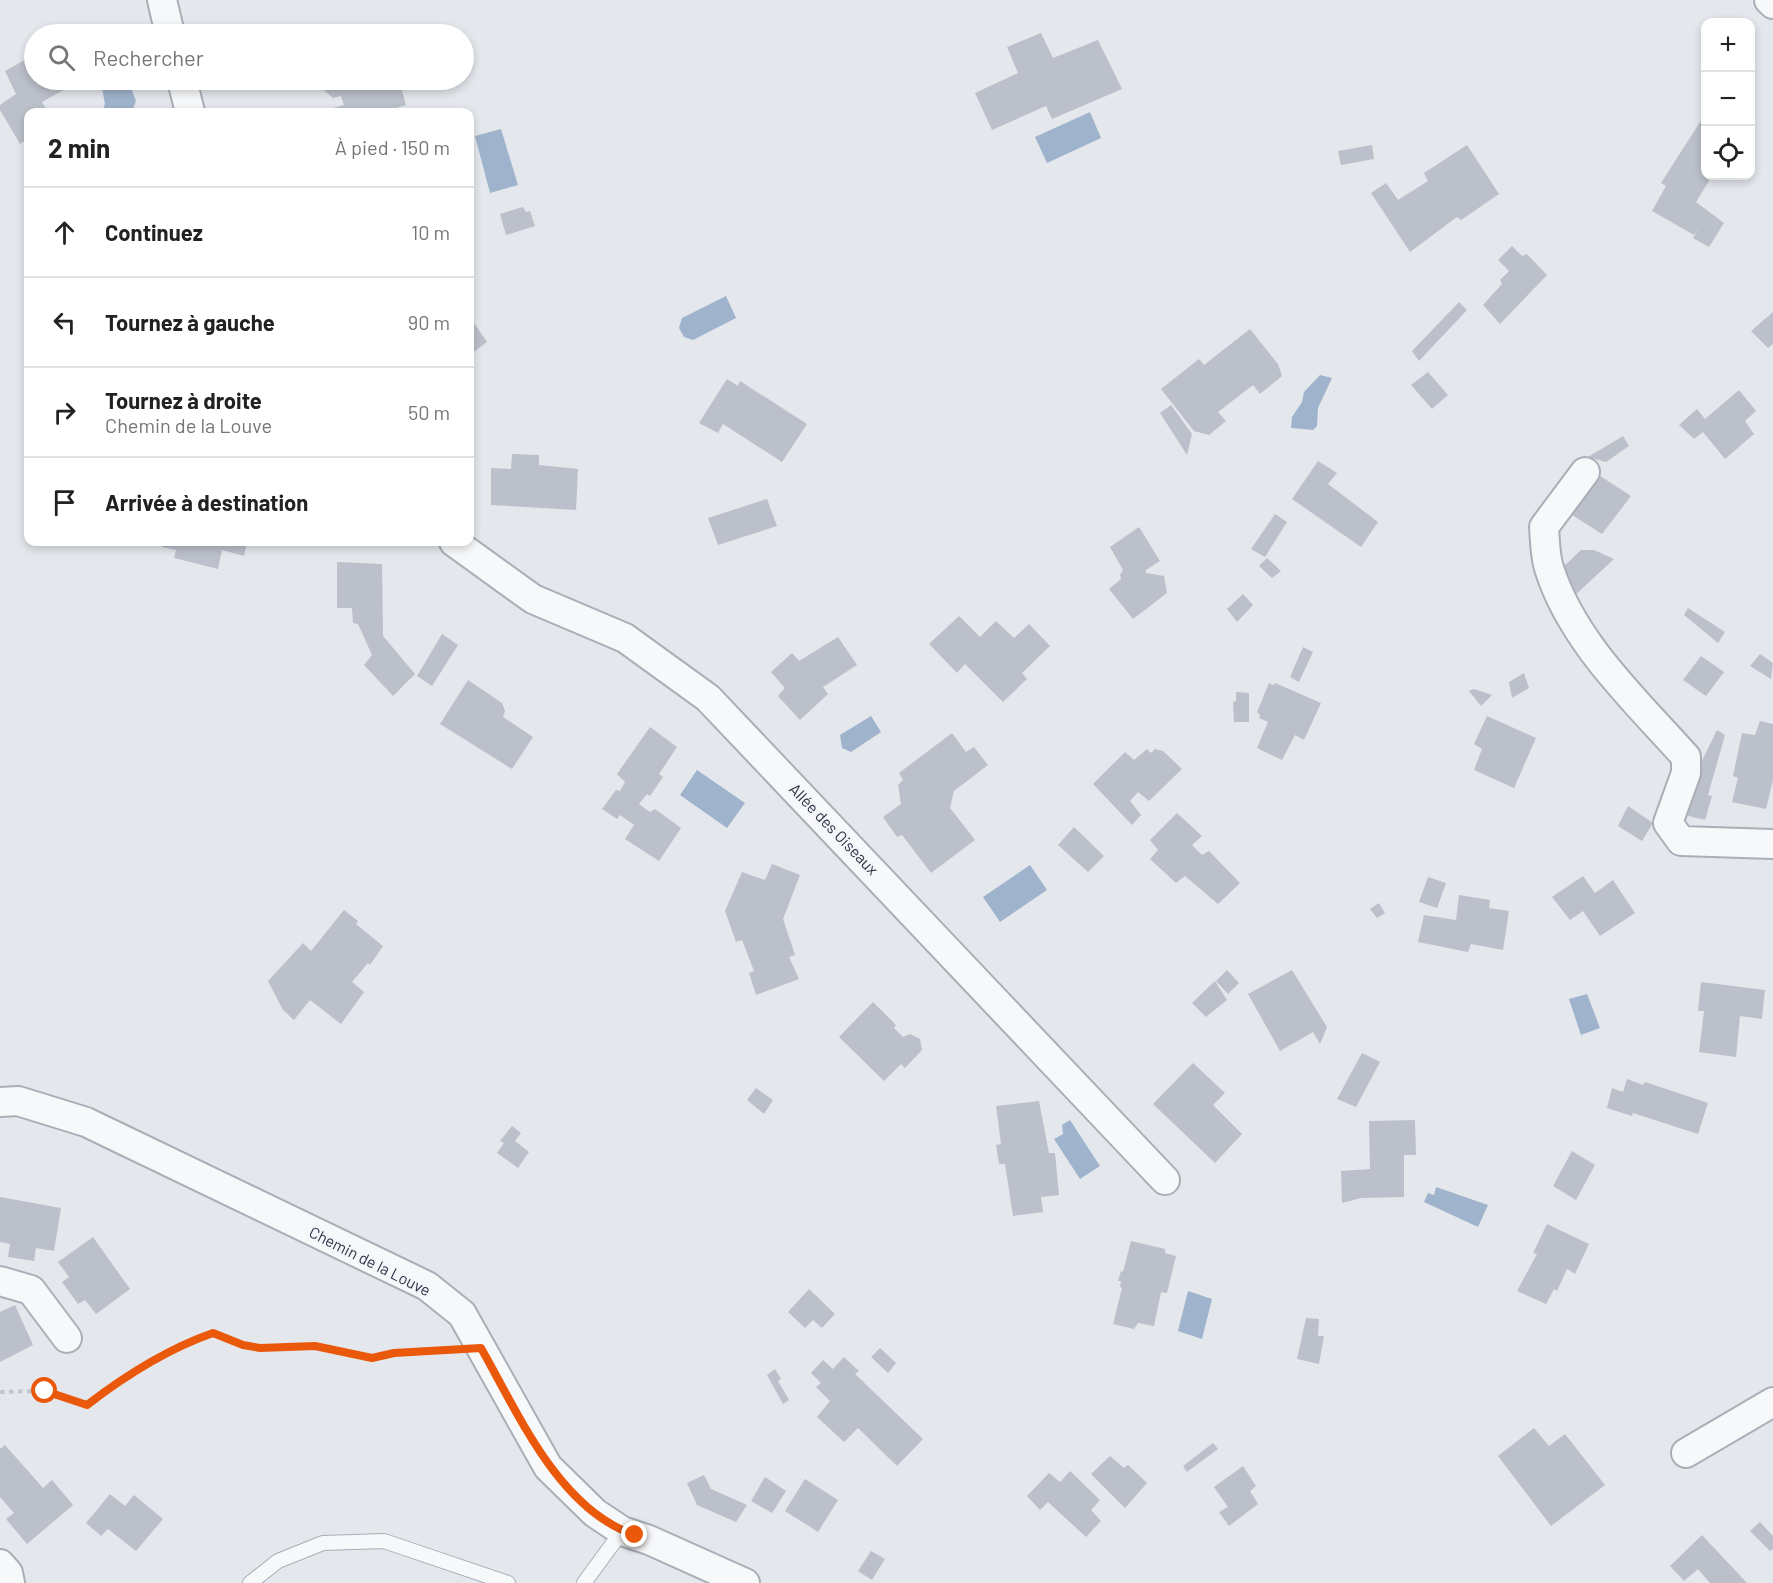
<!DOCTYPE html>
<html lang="fr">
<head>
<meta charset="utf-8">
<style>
  :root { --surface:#fff; --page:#f2f2f2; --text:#222; --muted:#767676; --line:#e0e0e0 }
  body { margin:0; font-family:Barlow,sans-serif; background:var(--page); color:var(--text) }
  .controls { position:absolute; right:18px; top:18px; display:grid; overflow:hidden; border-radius:12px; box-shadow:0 3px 9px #0003 }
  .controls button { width:54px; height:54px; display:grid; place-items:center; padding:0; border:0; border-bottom:2px solid var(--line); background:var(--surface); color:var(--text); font:30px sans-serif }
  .stop { position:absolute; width:18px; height:18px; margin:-14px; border:4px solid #ea580c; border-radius:50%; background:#fff }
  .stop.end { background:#ea580c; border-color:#fff; box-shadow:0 2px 6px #0008 }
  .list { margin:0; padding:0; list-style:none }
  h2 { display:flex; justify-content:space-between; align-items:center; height:78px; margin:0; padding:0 24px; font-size:26px }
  h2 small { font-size:20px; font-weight:400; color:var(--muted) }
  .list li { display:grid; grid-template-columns:39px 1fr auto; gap:18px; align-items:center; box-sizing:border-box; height:90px; padding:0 24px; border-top:2px solid var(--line) }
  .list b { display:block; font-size:22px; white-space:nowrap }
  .list p { margin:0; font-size:20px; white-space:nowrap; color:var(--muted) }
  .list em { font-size:20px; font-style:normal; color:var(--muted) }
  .icon { flex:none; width:33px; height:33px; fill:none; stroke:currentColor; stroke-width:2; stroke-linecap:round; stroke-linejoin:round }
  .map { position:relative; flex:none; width:1773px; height:1583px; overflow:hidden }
  .search { position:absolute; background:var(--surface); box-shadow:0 3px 9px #0003; left:24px; top:24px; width:450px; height:66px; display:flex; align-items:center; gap:15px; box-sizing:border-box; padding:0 21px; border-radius:33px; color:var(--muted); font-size:22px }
  .panel { position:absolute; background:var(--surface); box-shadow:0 3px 9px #0003; left:24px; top:108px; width:450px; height:438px; border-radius:12px }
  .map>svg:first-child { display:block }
</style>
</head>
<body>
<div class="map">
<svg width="1773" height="1583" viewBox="0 0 1773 1583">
  <rect width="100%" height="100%" fill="#e4e7ec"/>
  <path fill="#9fb4cc" d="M464,77V80L422,89L415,81L464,80Z
    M104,80H128L136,101L132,112H102L105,104L101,83Z
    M1090,112L1101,138L1047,163L1035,137Z
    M501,129L518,185L490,193L475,136Z
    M726,296L736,318L693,340L684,337L679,328L682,318Z
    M1320,375L1332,378L1318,408L1317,426L1313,430L1291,428L1292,417L1302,402L1304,392Z
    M871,716L881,732L851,752L842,748L840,735Z
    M697,770L745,803L727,828L680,795Z
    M1030,865L1047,890L1000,922L983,897Z
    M1587,994L1600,1028L1581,1035L1569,999Z
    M1070,1120L1100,1166L1080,1179L1054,1139L1063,1134L1062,1125Z
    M1436,1187L1488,1205L1478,1227L1424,1202L1428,1193L1434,1195Z
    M1188,1291L1212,1299L1202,1339L1178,1331Z"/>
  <path fill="#bbc0ca" d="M1041,33L1053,58L1098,40L1122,89L1052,119L1046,106L992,130L975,93L1018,73L1007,47Z
    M34,55V80H82L42,102L48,112H28V138L20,144L0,110V105L16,94L5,71Z
    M312,80H399L406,105L382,112H319L344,105L341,96L333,98Z
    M1702,119L1706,122V176H1712L1696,202L1724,223L1709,247L1693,238L1699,228L1694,235L1652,211L1666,186L1661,183Z
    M1372,145L1374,159L1341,165L1338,151Z
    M1467,145L1499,194L1461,220L1457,217L1410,252L1371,193L1386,183L1398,200L1428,181L1424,173Z
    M523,207L526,212L530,211L535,226L506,235L500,214Z
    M1512,246L1522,256L1527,254L1547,275L1500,324L1483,305L1502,284L1500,280L1509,271L1498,260Z
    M1459,302L1467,310L1419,361L1412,351Z
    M1773,312V344L1768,348L1751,331Z
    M470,317L487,342L470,355Z
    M1250,329L1278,364L1282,376L1260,394L1253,385L1218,412L1226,421L1209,435L1194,431L1161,389L1199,359L1204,365Z
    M1428,372L1448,395L1432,409L1411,385Z
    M727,379L738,386L740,381L807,424L782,462L723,424L718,433L699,423Z
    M1739,390L1756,411L1745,421L1754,434L1725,459L1703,432L1694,439L1679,425L1697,409L1705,419Z
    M1171,405L1192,434L1187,455L1160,413Z
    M1623,436L1629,446L1606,462L1588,457Z
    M512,454L539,455V465L578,469L576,510L491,505V468L511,469Z
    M1318,461L1337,473L1328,484L1378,522L1361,547L1292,499Z
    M1597,474L1631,496L1602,534L1566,511Z
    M767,499L777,526L718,545L708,518Z
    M1275,514L1287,522L1265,557L1251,549Z
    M1139,527L1160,561L1146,570V573L1164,576L1167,593L1133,619L1109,589L1121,579L1120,575L1123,570L1110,547Z
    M163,542H247L244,556L222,550L218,569L174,558L176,550L162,547Z
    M1581,550H1594L1614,559L1572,598L1562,568Z
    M1267,558L1281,571L1272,578L1259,566Z
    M337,562L382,564L383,636L415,674L393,696L364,665L372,655L358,624L353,623L352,608H337Z
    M1243,594L1253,605L1237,622L1227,609Z
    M1688,608L1725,632L1718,643L1684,615Z
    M959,616L980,637L996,621L1014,638L1029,624L1050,646L1022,673L1027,679L1003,702L965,664L957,673L929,644Z
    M442,634L458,645L432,686L417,676Z
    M838,637L857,665L823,687L828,694L800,720L778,696L785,688L771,672L792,653L799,661Z
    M1303,647L1313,652L1299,682L1290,677Z
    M1760,654L1773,663L1771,679L1750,666Z
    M1701,656L1724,672L1706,696L1683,680Z
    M1524,673L1529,688L1512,698L1509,682Z
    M468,680L502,703L505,711L503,717L533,737L512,769L440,724Z
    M1269,683L1273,685L1275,683L1321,703L1304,740L1295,735L1282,760L1257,748L1268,722L1259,718L1260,715L1257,712Z
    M1474,689L1492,695L1481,706L1469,691Z
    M1236,692L1249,693V722H1234L1233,702L1236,701Z
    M1487,716L1536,738L1514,788L1474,770L1482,749L1474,744Z
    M1760,721L1773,724V780L1766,809L1732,802L1738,778L1733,776L1742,733L1755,735Z
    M650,727L677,747L659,774L663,777L650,796L647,794L639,804L650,812L655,809L681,828L659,861L625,839L634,825L620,815L617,819L602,809L616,790L620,791L625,782L617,774Z
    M1717,730L1725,735L1708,795L1712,796L1705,820L1688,816L1694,777Z
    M952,733L966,752L974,747L988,765L954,791L950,808L975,840L931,873L902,835L897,837L883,817L901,804L898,785L903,780L899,773Z
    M1147,749L1151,753L1155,749L1163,751L1182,769L1149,801L1138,792L1130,801L1141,815L1132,825L1093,784L1125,752L1134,760Z
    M1628,806L1653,823L1642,841L1618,826Z
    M1177,813L1202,836L1192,845L1202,855L1209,851L1240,883L1218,904L1185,876L1176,883L1150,859L1158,850L1150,840Z
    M1074,827L1104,856L1088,872L1058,845Z
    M772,864L800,875L783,919L795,955L789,957L799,979L756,995L749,973L754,971L742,940L736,942L725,911L742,872L765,880Z
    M1583,876L1595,893L1613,880L1635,913L1600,936L1583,911L1570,920L1552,897Z
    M1428,877L1446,883L1437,908L1419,902Z
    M1459,895L1490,900L1489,908L1509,911L1503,950L1471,944L1468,952L1418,942L1424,915L1456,920Z
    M1379,903L1385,913L1377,918L1370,909Z
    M344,910L358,921L356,924L383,946L370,965L368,963L352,982L364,992L341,1024L310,1000L294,1020L283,1010L268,981L303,943L311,951Z
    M1227,970L1239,983L1228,994L1216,981Z
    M1292,970L1327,1027L1320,1044L1313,1032L1280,1051L1248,994Z
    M1215,981L1227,1000L1206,1017L1192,1003Z
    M1701,982L1765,990L1762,1019L1740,1016L1736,1057L1699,1052L1704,1011H1698Z
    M873,1002L896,1025L894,1028L903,1037L910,1034L920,1039L922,1050L905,1068L901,1064L884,1081L839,1037Z
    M1362,1053L1380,1062L1356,1107L1337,1099Z
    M1193,1063L1225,1093L1213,1105L1242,1134L1215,1163L1153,1104Z
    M1627,1079L1643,1085L1645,1082L1708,1103L1698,1134L1633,1113L1632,1116L1607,1108L1612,1088L1623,1092Z
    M756,1088L773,1100L764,1114L747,1100Z
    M1039,1101L1049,1153H1055L1059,1195L1041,1197L1043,1212L1013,1216L1005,1164H999L996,1145L1001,1144L996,1106Z
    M1415,1120L1416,1155H1404V1197L1361,1198L1342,1203L1341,1171L1370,1169L1369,1121Z
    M512,1126L521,1133L515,1141L529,1152L518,1168L497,1153L504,1143L500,1141Z
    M1572,1151L1595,1165L1576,1200L1553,1186Z
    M0,1197L61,1208L54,1251L36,1248L34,1261L8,1257L10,1244L0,1242Z
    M1547,1224L1589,1244L1575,1274L1567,1269L1557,1291L1554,1289L1546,1304L1517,1291L1537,1254L1533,1253Z
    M93,1237L130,1289L96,1314L85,1300L78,1304L62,1282L69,1277L58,1262Z
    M1131,1241L1165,1249V1253L1176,1256L1167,1293L1161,1292L1154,1326L1138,1323L1134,1329L1113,1324L1122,1288L1120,1287L1121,1281H1118L1121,1271L1123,1272Z
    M809,1289L835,1314L822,1328L813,1320L805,1328L788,1312Z
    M15,1305L33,1345L0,1362V1312Z
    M1306,1318L1319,1319L1318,1336H1324L1319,1364L1297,1359Z
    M880,1348L896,1363L888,1373L871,1357Z
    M844,1357L859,1371L855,1374L923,1439L897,1466L858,1428L844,1442L817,1417L830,1401L816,1387L821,1383L811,1373L823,1360L833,1369Z
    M775,1369L781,1379L778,1381L789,1400L783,1404L767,1375Z
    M1534,1428L1549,1446L1565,1434L1605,1485L1551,1526L1498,1456Z
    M1213,1443L1218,1449L1187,1472L1183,1466Z
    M5,1445L43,1488L52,1480L73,1505L27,1544L6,1519L14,1513L0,1497V1449Z
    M1110,1456L1124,1468L1128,1465L1147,1483L1125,1508L1091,1474Z
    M1243,1466L1256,1486L1250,1491L1258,1504L1229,1526L1219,1512L1228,1507L1214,1487Z
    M1070,1471L1100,1500L1091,1510L1101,1521L1086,1537L1048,1502L1040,1510L1027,1496L1049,1473L1060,1482Z
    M704,1475L711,1489L747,1505L736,1522L697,1505L687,1483Z
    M765,1477L786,1491L772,1513L751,1501Z
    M805,1479L838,1500L818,1532L785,1511Z
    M110,1494L125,1506L134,1495L163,1519L136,1551L108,1529L101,1536L86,1523Z
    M1760,1522L1773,1536V1549L1770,1551L1750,1531Z
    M1702,1535L1747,1583H1710L1698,1569L1684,1581L1670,1566Z
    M871,1551L885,1559L872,1580L858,1571Z"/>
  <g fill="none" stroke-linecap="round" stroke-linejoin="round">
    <g stroke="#a9aeb7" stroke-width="16">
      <path id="service" d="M250,1583L278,1561L323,1543L384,1541L508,1583
        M584,1583L622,1531"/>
    </g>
    <g stroke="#a9aeb7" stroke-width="32">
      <path id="minor" d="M162,0L170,34
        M1769,0L1773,4
        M182,80L190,112
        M1585,472L1544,527C1545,540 1545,556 1549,568C1572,642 1636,701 1686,757V773L1668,823L1681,841L1773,844
        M454,542L533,599L625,638L708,698L1165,1180
        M0,1102L18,1101L86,1122L427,1286L462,1314L548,1467L595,1513L622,1531L649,1540L745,1583
        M0,1281L31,1290L67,1338
        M1686,1453L1773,1402
        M0,1564L8,1573L10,1583"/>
    </g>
    <path stroke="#c2c5cb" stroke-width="4" stroke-dasharray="4.5 4.5" stroke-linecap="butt" d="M0,1392L45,1391L87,1405C126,1375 167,1349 214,1333L243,1345L260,1348L315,1346L372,1357L394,1353L447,1350"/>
    <use href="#service" stroke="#f7f8fa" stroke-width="14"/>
    <use href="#minor" stroke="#f7f8fa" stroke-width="28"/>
  </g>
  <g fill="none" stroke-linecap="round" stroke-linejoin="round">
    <path stroke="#ea580c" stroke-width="8" d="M45,1391L87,1405C126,1375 167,1349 213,1333L243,1345L260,1348L315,1346L372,1358L394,1353L481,1348C518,1413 559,1510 635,1535"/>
  </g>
  <g text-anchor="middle" stroke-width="5" stroke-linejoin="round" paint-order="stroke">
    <g font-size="16" fill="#2b3445" stroke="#f4f6f9">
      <text transform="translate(834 829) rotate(46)" y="6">Allée des Oiseaux</text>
      <text transform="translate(370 1261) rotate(27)" y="6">Chemin de la Louve</text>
    </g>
  </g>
</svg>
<div class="controls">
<button>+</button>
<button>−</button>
<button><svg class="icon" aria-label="locate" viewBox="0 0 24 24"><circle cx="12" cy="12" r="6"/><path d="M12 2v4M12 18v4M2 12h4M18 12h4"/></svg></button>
</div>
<div class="stop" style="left:45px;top:1391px"></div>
<div class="stop end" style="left:635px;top:1535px"></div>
<div class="search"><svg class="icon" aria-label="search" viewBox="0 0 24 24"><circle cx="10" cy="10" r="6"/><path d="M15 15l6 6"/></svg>Rechercher</div>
<section class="panel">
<h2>2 min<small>À pied · 150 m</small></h2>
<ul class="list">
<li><svg class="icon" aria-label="ahead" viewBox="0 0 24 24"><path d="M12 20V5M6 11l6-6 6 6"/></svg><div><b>Continuez</b></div><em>10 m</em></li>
<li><svg class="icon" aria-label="left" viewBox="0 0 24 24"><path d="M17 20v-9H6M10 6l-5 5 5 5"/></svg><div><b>Tournez à gauche</b></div><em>90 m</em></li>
<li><svg class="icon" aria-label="right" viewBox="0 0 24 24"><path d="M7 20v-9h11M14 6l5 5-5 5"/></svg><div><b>Tournez à droite</b><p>Chemin de la Louve</p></div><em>50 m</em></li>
<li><svg class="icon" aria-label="arrive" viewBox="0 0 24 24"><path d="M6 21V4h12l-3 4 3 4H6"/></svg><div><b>Arrivée à destination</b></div></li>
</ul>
</section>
</div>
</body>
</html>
